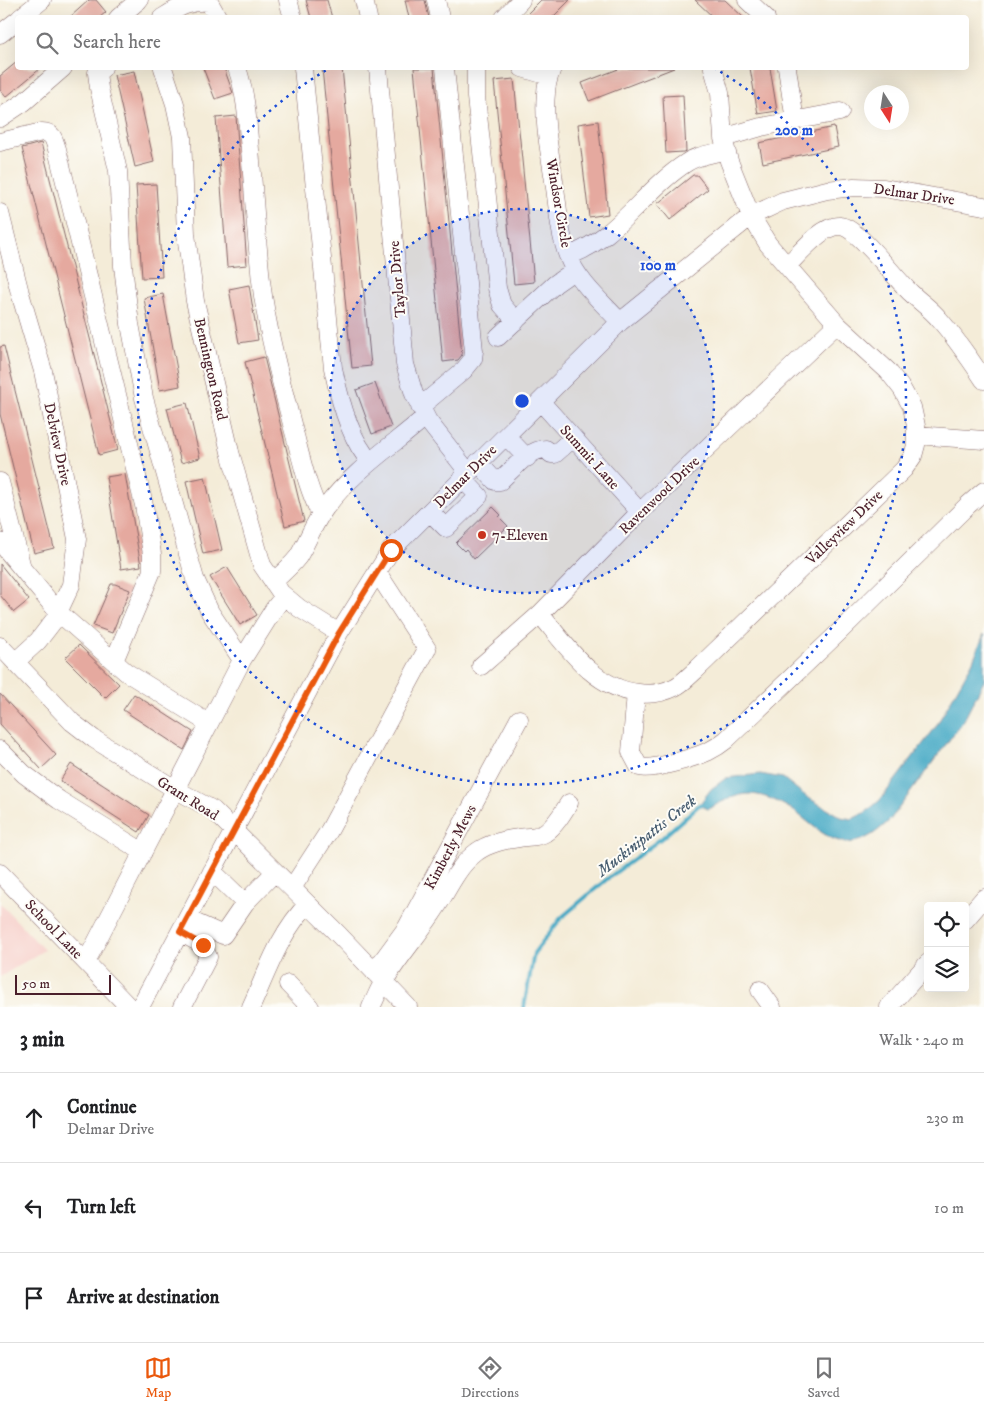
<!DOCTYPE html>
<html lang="en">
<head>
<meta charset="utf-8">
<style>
  :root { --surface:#fff; --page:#f6f6f6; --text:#202124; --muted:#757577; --line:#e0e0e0; --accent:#ea580c }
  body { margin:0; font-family:"IM FELL DW Pica",serif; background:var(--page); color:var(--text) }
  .controls { position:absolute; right:15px; bottom:15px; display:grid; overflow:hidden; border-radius:5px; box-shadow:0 5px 20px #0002 }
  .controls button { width:45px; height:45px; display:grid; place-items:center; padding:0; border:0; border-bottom:1px solid var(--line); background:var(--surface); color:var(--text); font:25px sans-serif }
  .compass { position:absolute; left:864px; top:85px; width:45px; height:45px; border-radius:50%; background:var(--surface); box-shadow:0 5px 20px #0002; rotate:168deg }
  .scale { position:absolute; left:15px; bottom:12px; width:96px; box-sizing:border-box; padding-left:5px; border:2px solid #4a1f2b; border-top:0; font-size:14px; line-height:18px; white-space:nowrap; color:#4a1f2b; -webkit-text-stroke:4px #fdfcf7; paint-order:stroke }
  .stop { position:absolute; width:15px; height:15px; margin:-11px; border:4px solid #ea580c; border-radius:50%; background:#fff }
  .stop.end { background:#ea580c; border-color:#fff; box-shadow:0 1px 5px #0008 }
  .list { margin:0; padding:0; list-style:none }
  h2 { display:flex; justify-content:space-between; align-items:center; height:65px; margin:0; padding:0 20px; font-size:21px }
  h2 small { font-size:16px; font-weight:400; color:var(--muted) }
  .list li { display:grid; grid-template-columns:32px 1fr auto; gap:15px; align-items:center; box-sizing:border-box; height:90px; padding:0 20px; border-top:1px solid var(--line) }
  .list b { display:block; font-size:19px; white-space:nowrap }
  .list p { margin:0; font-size:16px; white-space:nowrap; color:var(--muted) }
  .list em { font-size:16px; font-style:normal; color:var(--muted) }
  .icon { flex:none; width:28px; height:28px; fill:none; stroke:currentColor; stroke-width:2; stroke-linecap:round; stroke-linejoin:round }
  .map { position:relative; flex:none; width:984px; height:1007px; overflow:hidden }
  .search { position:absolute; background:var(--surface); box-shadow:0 5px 20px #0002; left:15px; right:15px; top:15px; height:55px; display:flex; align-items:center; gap:12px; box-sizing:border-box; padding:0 18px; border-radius:5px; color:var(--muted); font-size:19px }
  .sheet { height:335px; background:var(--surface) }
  nav { display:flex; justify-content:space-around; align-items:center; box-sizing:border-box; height:70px; border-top:1px solid var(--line); background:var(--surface); font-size:14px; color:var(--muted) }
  nav a { display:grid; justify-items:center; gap:2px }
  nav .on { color:var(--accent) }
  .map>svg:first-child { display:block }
</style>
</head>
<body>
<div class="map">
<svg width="984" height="1007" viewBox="0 0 984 1007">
  <rect width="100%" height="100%" fill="#fdfcf7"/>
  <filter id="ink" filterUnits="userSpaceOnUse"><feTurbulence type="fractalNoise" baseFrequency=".02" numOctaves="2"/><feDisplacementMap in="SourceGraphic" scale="10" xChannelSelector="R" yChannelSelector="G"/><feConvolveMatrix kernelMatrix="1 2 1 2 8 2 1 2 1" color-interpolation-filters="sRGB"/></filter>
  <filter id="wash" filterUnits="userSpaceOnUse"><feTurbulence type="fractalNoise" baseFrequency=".0096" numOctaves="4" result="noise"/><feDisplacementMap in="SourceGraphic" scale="20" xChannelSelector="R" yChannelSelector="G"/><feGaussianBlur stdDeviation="1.12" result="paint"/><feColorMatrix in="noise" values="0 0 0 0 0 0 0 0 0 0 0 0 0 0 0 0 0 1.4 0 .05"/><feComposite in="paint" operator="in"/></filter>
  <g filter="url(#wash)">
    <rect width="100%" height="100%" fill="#f4ecd8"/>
    <path fill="#f7d0cb" d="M0,903L44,950L0,977Z"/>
    <path fill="#45a9c5" stroke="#486478" d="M984,634V681L964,720L890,820C881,828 873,836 861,840C834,851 811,822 791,809C779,802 765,795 751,794C738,793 719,803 708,809L699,805L711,789L726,778L760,774L783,778L807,797L841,817L852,819L866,812L880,800L935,728L972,663Z"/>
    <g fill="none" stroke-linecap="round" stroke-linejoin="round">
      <path stroke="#45a9c5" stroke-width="4" d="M524,1007L534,953L561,918L607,879L663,837L699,805L702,804"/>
    </g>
    <g id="blocks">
      <path fill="#e5a99f" d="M89,0H96L106,12L99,18H69Z
        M306,0H327L332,18H311Z
        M405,0H425L429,18H409Z
        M541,0H570L552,18H523Z
        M695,0H725L744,18H714Z
        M18,61V68H41L6,97L0,90V76Z
        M203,68H224L233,93L215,99Z
        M322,68H342L371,366L352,368Z
        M414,68H434L462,355L458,360L443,362Z
        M621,68H674L589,101L582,83Z
        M750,68H770L777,111L758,114Z
        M134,71L154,162L135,167L114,75Z
        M514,79L534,282L514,284L494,81Z
        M683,95L686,151L683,152L666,153L663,96Z
        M236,116L247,265L227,267L216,118Z
        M598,121L608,214L589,217L578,124Z
        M834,127L838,147L763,163L759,143Z
        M41,143L118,450L99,455L22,148Z
        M693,175H697L708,189L670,220L657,204Z
        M156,184L162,277L142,278L136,185Z
        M249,285L258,340L239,343L229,289Z
        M163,294L180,386L160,390L144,298Z
        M4,346L54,548L34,553L0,414V347Z
        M264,357L304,521L285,526L245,362Z
        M375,383L391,427L372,434L356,390Z
        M187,403L200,458L181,463L167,408Z
        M125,474L141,566L121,569L106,477Z
        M205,477L222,550L203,554L186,481Z
        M493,507L501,515L499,517L508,526L474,559L466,549L464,551L456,543Z
        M0,564L29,600L14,612L0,595Z
        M227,567L257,615L240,625L210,577Z
        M111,584H115L130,590L112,633L93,626Z
        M79,645L119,684L105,698L65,658Z
        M0,694L56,755L41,769L0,724Z
        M134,694L193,732L184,750L123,710Z
        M71,764L149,815L139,832L60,781Z"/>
    </g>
  </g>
  <g filter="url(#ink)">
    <use href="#blocks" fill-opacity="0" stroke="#866768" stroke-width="1"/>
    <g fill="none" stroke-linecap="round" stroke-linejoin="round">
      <g stroke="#866768" stroke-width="19">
        <path id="minor" d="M288,0L293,18
          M364,0L368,18
          M436,0L440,18
          M747,0L766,18
          M20,18L42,0
          M118,18L139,0
          M162,18C178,8 190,0 209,2L218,18
          M504,18L521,0
          M0,34L18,20
          M103,68L97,73L99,88L118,171L123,266L130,324L144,398L195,579L210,612L242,660
          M163,68L175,104L182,137L186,234L195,301L230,452L262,565L281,593L299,608L339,633
          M237,68C245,91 247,114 249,139C253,179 255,220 259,260C263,317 279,373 293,428C301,457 307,488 321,515
          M303,68L333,368C339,397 350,440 370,461
          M378,68L405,364L414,394L428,421L468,472
          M476,68V97L497,288L502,305L516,321
          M522,68L549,76
          M552,68C549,76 546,84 546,93C543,122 550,153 554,181C558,206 559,233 568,256C578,282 602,302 620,322
          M787,68L795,121
          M0,118L24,102L63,68
          M723,138L761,127L840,112
          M0,142L42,132C53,132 54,140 57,149L144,505L152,554V571L114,661
          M0,213L20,293L43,371L77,539L71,585L55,619L38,641L15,662
          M568,256C617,239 643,191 686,163C697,155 713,154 726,150
          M787,266C799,254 823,224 840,226C858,227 896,280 911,293C920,302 931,309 939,319C956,338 970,359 984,380
          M498,337L555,284L575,270
          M541,402L640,512
          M420,407L464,370L473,359L474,351L445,68
          M916,435L984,440
          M506,436L527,458
          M478,462L495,481H500C512,470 529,449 546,449L551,454H555L573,438
          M0,482L21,564
          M430,512L446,528L479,496L462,478
          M0,542L58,612L126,672L208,723
          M273,582C282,574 291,566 298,557C308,541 314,522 326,507C353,471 392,446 425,417
          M540,614C567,646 593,688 638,693C651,695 663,693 675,687C683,683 689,676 696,670L904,469L913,456L916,445V426L912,407L902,389L888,371L837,324L768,244L751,216L729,161L723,138L720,93L713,68
          M0,646L72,722L94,739L175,789L213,810L339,935L408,1007
          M481,666L540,614L640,512L837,324
          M636,693L631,752L639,767C652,771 696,757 709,751C715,748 721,744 726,740L837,634L968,505L984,491
          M0,750L24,774L59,800L143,852
          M212,871L245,903
          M0,873L129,1007
          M292,888L329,831L427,649L377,572
          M187,919L223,935L245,903L275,872
          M965,920L984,898
          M180,932L203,945L208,957L182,1007
          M86,962L242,660L274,609L284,596
          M374,972L407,927L519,719
          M288,984L310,1007
          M760,990L772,1007
          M140,1007L339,633L391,550L620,322L751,216L783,201L827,190L854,187L884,188L984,206
          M251,1007C267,972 280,932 308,904
          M371,1007C376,998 379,988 385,980C400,955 420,933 436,908C447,891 457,868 473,855C485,844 503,840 519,838C528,836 537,838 545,833C555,826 562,814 569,803
          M889,1007L928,963"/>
      </g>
      <use href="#minor" stroke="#fff" stroke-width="18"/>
    </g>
  </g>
  <g fill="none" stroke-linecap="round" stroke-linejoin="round" filter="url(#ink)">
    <path stroke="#ea580c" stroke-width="6" d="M203,945L180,932L339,633L391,550"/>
  </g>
  <circle cx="522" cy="401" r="192" fill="#1d4ed8" fill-opacity=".12"/>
  <g fill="none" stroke="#1d4ed8" stroke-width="2.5" stroke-dasharray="2.5 5">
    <circle cx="522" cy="401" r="192"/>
    <path d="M505 17A384 384 0 0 1 539 17M714 68A384 384 0 1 1 330 68"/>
  </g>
  <circle fill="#c8321e" stroke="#fdfcf7" stroke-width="2" cx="482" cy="535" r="5"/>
  <g text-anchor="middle" stroke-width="4" stroke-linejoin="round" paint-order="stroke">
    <g font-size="15" fill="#4a1f2b" stroke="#fdfcf7">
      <text transform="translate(914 194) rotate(8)" y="5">Delmar Drive</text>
      <text transform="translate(559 203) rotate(80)" y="5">Windsor Circle</text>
      <text transform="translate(397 279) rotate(-95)" y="5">Taylor Drive</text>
      <text transform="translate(211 369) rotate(77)" y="5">Bennington Road</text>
      <text transform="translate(58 444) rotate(78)" y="5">Delview Drive</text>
      <text transform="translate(590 457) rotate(48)" y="5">Summit Lane</text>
      <text transform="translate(465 476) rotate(-45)" y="5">Delmar Drive</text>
      <text transform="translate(659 495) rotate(-44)" y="5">Ravenwood Drive</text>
      <text transform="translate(844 527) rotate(-44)" y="5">Valleyview Drive</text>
      <text transform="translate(188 798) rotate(32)" y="5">Grant Road</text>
      <text transform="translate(450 847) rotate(-62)" y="5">Kimberly Mews</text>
      <text transform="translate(54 929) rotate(46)" y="5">School Lane</text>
    </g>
    <g font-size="15" fill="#4a1f2b" stroke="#fdfcf7" text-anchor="start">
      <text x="492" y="540">7-Eleven</text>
    </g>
    <g font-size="16" font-style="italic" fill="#485d70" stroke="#fdfcf7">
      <text transform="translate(646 835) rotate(-38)" y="6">Muckinipattis Creek</text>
    </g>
  </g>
  <circle cx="522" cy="401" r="8" fill="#1d4ed8" stroke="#fdfcf7" stroke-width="2.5"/>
  <g font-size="15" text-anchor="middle" font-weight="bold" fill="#1d4ed8" stroke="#fdfcf7" stroke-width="4" stroke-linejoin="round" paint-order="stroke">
    <text x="794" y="135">200 m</text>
    <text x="658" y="270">100 m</text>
  </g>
</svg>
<div class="controls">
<button><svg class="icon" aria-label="locate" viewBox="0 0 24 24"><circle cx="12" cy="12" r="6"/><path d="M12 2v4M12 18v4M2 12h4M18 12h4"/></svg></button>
<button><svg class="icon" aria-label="layers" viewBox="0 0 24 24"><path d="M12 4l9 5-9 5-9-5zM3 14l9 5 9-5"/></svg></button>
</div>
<svg class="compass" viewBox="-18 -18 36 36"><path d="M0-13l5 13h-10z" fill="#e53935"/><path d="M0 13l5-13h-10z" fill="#757577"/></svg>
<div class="scale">50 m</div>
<div class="stop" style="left:391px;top:550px"></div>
<div class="stop end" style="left:203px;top:945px"></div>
<div class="search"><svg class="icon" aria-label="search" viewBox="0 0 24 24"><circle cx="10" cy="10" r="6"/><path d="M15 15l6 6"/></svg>Search here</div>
</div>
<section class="sheet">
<h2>3 min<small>Walk · 240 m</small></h2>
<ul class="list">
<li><svg class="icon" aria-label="ahead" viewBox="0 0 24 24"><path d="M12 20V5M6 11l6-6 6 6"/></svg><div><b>Continue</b><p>Delmar Drive</p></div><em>230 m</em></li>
<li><svg class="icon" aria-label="left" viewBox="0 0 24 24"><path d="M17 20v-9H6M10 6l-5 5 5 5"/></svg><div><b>Turn left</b></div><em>10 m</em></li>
<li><svg class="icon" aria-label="arrive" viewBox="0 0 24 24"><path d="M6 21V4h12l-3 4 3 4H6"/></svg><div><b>Arrive at destination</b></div></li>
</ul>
</section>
<nav>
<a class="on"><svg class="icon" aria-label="map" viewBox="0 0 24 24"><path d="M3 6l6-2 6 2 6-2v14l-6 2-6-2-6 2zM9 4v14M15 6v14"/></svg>Map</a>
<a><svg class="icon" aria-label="directions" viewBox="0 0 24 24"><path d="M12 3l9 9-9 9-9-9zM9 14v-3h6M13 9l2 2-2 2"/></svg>Directions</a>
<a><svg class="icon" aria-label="saved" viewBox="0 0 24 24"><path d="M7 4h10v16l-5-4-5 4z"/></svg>Saved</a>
</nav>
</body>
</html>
